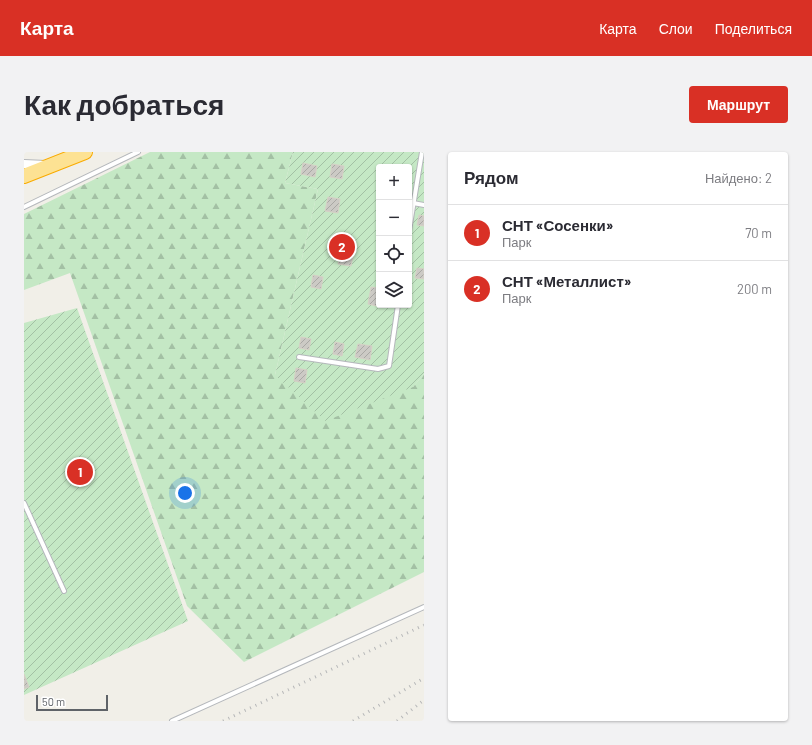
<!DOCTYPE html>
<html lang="ru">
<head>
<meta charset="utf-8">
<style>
  :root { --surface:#fff; --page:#f2f2f3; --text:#2b2b33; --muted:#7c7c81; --line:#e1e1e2; --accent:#d93025 }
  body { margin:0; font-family:Barlow,sans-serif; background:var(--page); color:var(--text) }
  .controls { position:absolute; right:12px; top:12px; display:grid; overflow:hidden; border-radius:4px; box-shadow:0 1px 3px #0004 }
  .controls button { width:36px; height:36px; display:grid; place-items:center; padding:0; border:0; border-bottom:1px solid var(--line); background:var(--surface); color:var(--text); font:20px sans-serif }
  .scale { position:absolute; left:12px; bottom:10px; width:72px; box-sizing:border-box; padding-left:4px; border:2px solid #5f6368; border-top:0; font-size:11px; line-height:14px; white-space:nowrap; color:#5f6368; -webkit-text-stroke:3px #fff; paint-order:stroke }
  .you { position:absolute; left:161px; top:341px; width:14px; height:14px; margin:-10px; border:3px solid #fff; border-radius:50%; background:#1a73e8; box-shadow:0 0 0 6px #1a73e833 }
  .badge { display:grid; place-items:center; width:26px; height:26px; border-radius:50%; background:var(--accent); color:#fff; font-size:13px; font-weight:700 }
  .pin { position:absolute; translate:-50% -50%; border:2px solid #fff; box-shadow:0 1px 4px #0006 }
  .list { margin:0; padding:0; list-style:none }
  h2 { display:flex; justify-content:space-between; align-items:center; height:52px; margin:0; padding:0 16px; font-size:17px }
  h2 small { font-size:13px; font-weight:400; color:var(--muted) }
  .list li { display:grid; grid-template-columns:26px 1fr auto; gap:12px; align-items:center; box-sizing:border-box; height:56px; padding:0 16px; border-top:1px solid var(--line) }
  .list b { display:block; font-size:15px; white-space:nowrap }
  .list p { margin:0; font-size:13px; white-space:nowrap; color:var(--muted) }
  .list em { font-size:13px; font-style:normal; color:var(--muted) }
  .icon { flex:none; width:22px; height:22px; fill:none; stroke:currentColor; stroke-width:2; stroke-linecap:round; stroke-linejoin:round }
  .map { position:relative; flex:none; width:400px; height:569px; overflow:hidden; border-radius:4px }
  header { display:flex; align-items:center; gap:24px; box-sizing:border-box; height:56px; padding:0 20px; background:var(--accent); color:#fff }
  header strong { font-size:19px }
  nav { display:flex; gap:22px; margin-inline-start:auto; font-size:14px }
  .intro { display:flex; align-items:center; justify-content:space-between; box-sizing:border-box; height:96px; padding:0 24px }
  h1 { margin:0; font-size:28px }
  .button { padding:10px 18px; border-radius:4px; background:var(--accent); color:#fff; font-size:14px; font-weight:700 }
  main { display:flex; gap:24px; padding:0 24px }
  aside { flex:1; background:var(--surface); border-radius:4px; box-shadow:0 1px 3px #0004 }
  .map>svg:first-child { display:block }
</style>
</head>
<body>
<header>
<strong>Карта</strong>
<nav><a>Карта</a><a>Слои</a><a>Поделиться</a></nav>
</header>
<div class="intro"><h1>Как добраться</h1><a class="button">Маршрут</a></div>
<main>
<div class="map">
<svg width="400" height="569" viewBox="0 0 400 569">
  <defs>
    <pattern id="forest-firs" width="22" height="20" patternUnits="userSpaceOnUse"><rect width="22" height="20" fill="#c5e8c5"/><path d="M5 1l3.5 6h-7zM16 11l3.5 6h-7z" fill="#a3c0a4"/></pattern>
    <pattern id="garden-furrows" width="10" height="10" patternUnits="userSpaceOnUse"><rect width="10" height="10" fill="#c5e8c5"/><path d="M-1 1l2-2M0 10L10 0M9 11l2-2" fill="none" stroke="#a3c0a4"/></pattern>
    <pattern id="building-hatch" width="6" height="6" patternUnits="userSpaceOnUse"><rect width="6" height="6" fill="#cccac5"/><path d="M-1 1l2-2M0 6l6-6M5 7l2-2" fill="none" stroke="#a9a8a4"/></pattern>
  </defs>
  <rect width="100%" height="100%" fill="#f1efe8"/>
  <path fill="url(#forest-firs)" d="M126,0H269L261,31L294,37L251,223L389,235L400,222V420L220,510L163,454L46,121L0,138V62Z"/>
  <path fill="url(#garden-furrows)" fill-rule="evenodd" d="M269,0H400V222L389,235L301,269L251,223L294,37L261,31ZM355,15H385V153H355Z
    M53,156L164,469L0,543V171Z"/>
  <path fill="url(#building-hatch)" stroke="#d6d1c6" d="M279,11L293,14L291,25L277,22Z
    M308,12L320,14L318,27L306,25Z
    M304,45L316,47L314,61L301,59Z
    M395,63L400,64V74L393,73Z
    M316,101L329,104L327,114L314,112Z
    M393,116L400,117V127L391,126Z
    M289,123L299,125L297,137L287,135Z
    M347,135L355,136V153H358L357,155L344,152Z
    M277,185L287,187L285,198L275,196Z
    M311,190L320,192L318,204L309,202Z
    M334,192L348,194L346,208L331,205Z
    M272,216L283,218L281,231L270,229Z
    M0,522L5,535L0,537Z"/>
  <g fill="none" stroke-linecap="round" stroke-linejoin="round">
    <g stroke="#b5b8bc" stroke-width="6">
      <path id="lane" d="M389,51L400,53
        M0,55L114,0
        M385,79L398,0
        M275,205L354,217L365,214L374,153
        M0,351L40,439
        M148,569L400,455"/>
    </g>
    <g stroke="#b5b8bc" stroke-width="10">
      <path id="street" d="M0,12L22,13"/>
    </g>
    <g stroke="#f9ab00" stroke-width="16">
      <path id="highway" d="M0,24L61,0"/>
    </g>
    <use href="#lane" stroke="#fff" stroke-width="4"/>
    <use href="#street" stroke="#fff" stroke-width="8"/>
    <use href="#highway" stroke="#fde293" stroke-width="14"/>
    <path stroke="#b6b7b8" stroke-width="3" stroke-dasharray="1 5" stroke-linecap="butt" d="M199,569L400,473
      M329,569L400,526
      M373,569L400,548"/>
  </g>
</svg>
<div class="controls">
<button>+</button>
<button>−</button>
<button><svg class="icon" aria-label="locate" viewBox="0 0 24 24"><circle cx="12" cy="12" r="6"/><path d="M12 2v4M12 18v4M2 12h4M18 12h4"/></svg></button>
<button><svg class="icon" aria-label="layers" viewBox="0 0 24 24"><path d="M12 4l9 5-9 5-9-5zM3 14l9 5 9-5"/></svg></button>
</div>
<div class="scale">50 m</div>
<div class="you"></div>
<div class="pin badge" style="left:56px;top:320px">1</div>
<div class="pin badge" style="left:318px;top:95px">2</div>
</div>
<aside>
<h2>Рядом<small>Найдено: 2</small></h2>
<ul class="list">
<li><span class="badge">1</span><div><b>СНТ «Сосенки»</b><p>Парк</p></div><em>70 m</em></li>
<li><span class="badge">2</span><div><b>СНТ «Металлист»</b><p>Парк</p></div><em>200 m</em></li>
</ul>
</aside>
</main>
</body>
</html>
